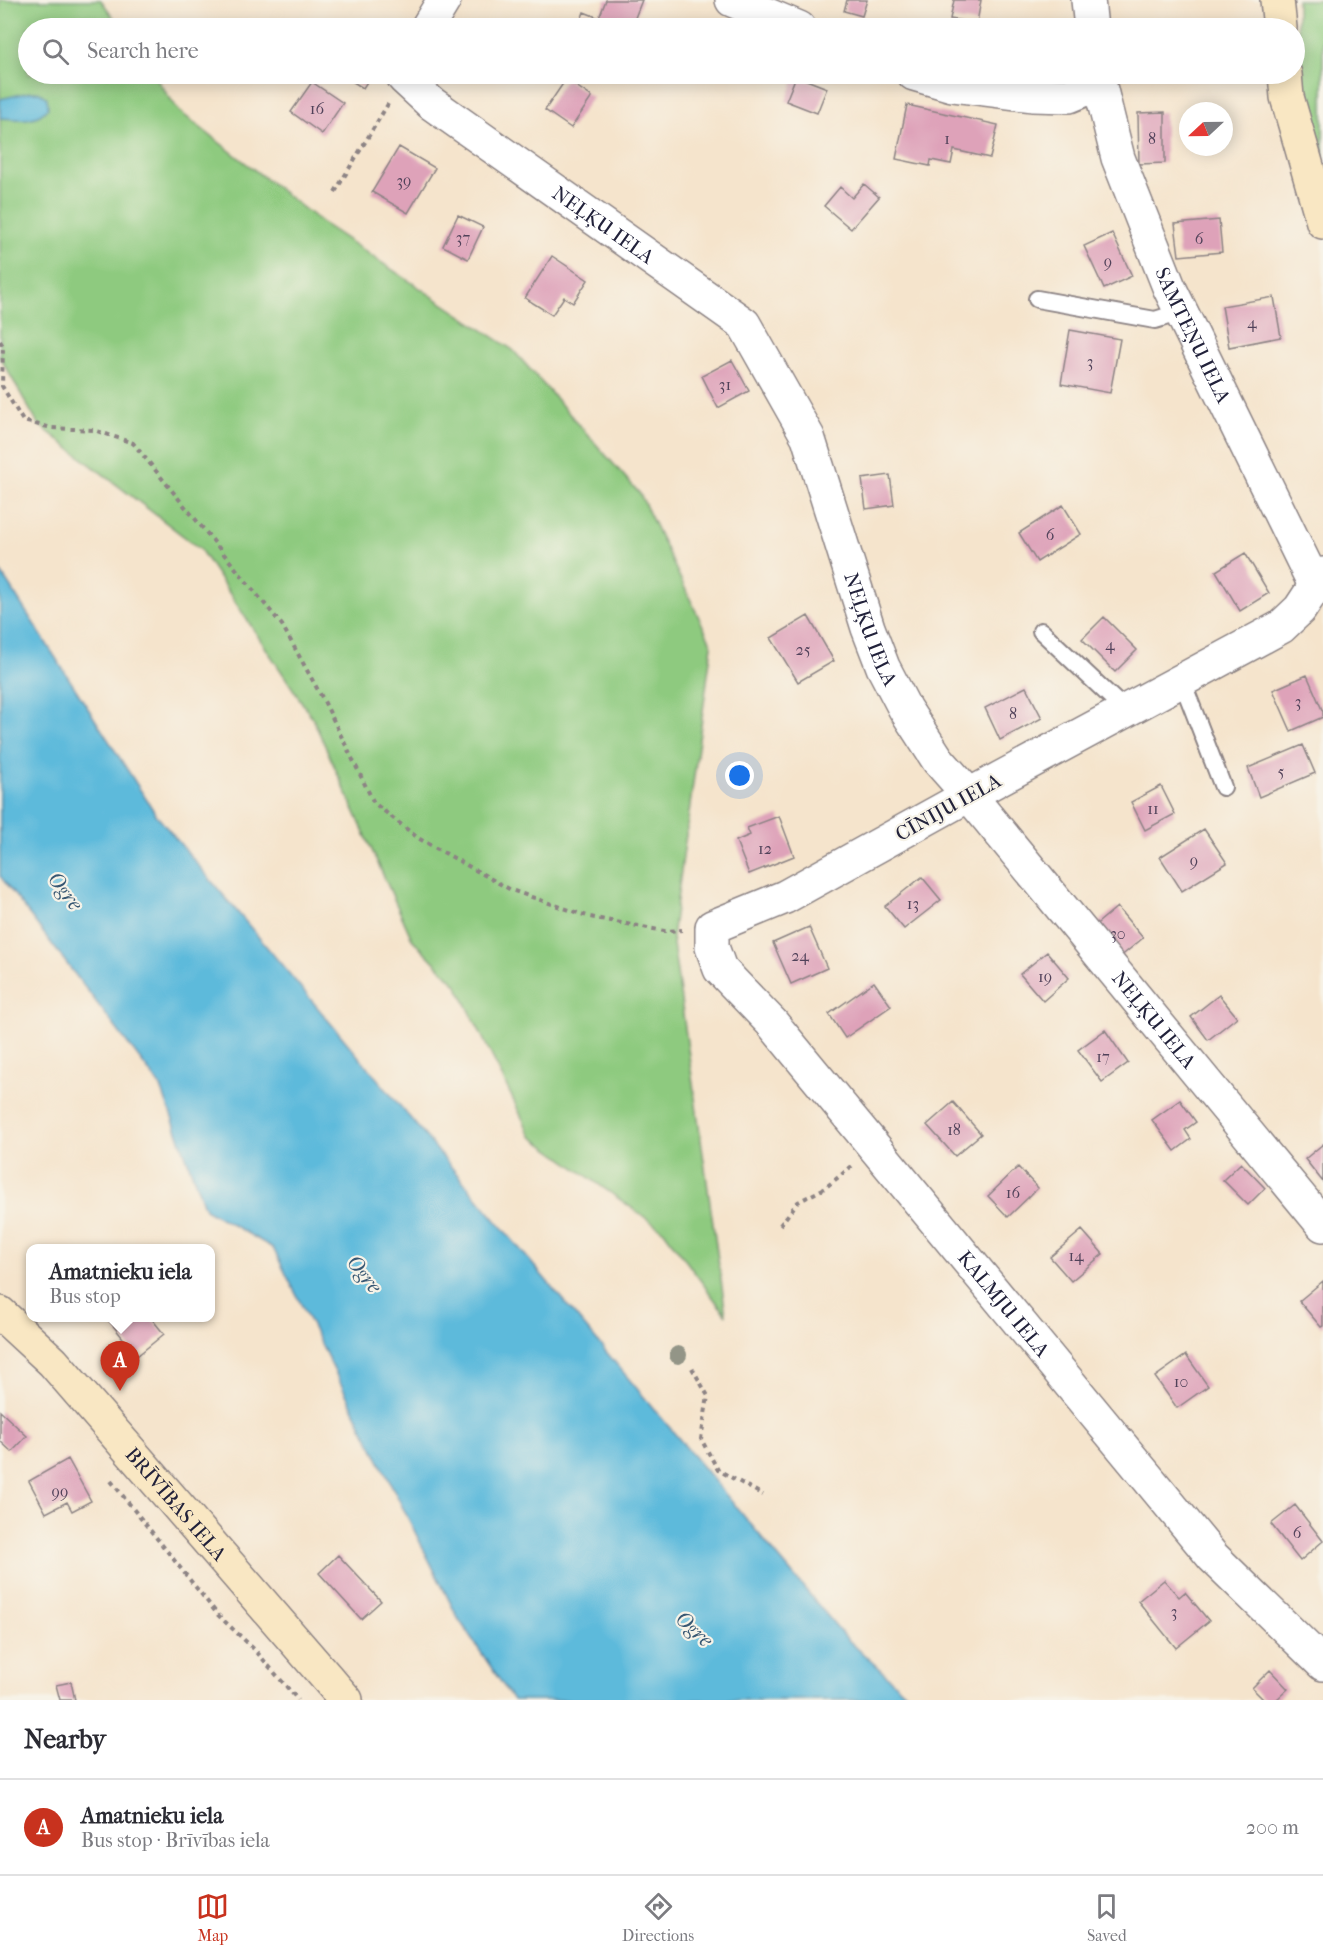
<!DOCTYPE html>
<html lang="en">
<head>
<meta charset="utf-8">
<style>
  :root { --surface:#fff; --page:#f7f7f7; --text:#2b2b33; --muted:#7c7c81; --line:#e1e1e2; --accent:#c8321e }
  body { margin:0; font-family:"IM FELL French Canon",serif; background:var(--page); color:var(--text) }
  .compass { position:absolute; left:1179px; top:102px; width:54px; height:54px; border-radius:50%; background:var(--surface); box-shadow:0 3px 15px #0003; rotate:248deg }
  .you { position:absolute; left:740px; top:776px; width:21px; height:21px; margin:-15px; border:4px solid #fff; border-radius:50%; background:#1a73e8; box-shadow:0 0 0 9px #1a73e833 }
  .badge { display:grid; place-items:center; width:39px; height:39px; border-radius:50%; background:var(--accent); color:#fff; font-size:20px; font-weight:700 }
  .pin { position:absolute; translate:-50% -50px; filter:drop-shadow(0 2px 3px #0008) }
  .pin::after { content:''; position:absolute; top:32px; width:21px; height:18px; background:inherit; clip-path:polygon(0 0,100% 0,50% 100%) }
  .popup { position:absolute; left:26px; top:1244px; width:189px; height:78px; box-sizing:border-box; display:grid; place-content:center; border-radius:12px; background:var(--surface); filter:drop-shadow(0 2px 4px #0005); font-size:20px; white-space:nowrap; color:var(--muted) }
  .popup b { font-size:22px; color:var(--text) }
  .popup::after { content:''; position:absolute; left:50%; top:100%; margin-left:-12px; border:12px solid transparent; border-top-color:var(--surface) }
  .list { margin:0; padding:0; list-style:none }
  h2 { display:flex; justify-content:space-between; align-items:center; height:78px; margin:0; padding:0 24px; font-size:26px }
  h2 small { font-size:20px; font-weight:400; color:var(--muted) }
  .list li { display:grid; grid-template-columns:39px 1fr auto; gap:18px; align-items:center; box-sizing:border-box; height:96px; padding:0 24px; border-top:2px solid var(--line) }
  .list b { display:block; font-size:22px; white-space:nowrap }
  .list p { margin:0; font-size:20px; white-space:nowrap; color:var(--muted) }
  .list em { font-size:20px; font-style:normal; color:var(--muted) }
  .icon { flex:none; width:33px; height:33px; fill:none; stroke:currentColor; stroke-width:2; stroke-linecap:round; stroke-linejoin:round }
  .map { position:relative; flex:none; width:1323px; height:1700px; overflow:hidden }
  .search { position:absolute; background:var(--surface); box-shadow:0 3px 15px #0003; left:18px; right:18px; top:18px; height:66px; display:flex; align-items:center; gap:15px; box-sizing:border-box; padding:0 21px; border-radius:33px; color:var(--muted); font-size:22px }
  .sheet { height:174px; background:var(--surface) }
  nav { display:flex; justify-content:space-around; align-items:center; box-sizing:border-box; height:84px; border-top:2px solid var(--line); background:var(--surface); font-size:16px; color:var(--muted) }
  nav a { display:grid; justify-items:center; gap:3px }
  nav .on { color:var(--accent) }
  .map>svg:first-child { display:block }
</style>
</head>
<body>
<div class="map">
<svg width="1323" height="1700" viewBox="0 0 1323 1700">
  <rect width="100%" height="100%" fill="#f7f3e8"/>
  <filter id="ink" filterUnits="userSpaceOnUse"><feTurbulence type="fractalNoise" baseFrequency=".0167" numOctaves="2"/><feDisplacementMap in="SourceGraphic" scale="12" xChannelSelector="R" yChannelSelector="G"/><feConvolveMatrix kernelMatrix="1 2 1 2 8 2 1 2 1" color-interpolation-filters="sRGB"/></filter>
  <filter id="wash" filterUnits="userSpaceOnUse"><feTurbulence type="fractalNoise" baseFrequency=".008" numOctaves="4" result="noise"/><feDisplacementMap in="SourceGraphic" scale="24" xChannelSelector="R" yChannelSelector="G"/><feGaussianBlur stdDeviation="1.35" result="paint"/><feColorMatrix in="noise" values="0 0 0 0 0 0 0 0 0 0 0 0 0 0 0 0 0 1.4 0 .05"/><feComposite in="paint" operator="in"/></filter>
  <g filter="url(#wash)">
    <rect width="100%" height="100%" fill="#f5e4cc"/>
    <path fill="#8eca7f" stroke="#58765d" stroke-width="1.5" d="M0,0H101L121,28H28V74H153L179,111L325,225L513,350L640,494L712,645L672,937L726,1315L664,1231L531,1136L457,985L412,939L313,719L200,549L38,424L0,357Z
      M1297,0H1323V157L1297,59Z"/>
    <path fill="#5dbadb" stroke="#406e8b" stroke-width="1.5" d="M30,92H39L47,98L48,108C36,123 18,119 0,118V99Z
      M0,571L157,816L846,1638L913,1700H513L458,1618L273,1248L205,1209L161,1087L0,876Z"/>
    <g id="blocks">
      <path fill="#dea2b9" d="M606,0H642L631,28H578L584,12L599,18Z
        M847,0H867L862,16L844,11Z
        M954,0H981L977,23L950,19Z
        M347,20L362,28H341Z
        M340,74H372L363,88Z
        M796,76L827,88L817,113L786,101Z
        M566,79L592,97L571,128L545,110Z
        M312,82L343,103L322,134L291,112Z
        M907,105L998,125L990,158L954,150L951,164L931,160L930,166L896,159Z
        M1165,112V163L1139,164L1138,113Z
        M399,147L435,168L408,213L372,192Z
        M864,184L879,197L851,229L824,206L840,187L852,198Z
        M458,215L483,227L468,259L443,246Z
        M1219,220L1222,252L1179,256L1175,224Z
        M1112,233L1132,276L1104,289L1084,246Z
        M552,256L588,280L573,303L564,297L552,315L525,298Z
        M1274,297L1281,337L1229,347L1222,306Z
        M1070,330L1120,339L1110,393L1061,384Z
        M732,360L749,391L718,408L702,376Z
        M890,475L894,505L866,509L862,479Z
        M1063,505L1081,534L1037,562L1019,533Z
        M1245,553L1269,593L1240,611L1216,571Z
        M808,616L834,661L798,682L771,638Z
        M1104,617L1137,650L1115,672L1082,639Z
        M1307,675L1323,712V717L1291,731L1273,690Z
        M1026,687L1042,718L1000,740L985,708Z
        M1303,745L1315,773L1259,797L1248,768Z
        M1161,786L1175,814L1145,830L1131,802Z
        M779,816L794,856L749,874L736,841L750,835L747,828Z
        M1204,829L1227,863L1182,891L1160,857Z
        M922,877L941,900L904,929L885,906Z
        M1117,907L1143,938L1119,958L1093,927Z
        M809,927L827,968L791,984L773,943Z
        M1047,952L1069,978L1043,1001L1020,974Z
        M874,982L891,1006L845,1038L829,1014Z
        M1219,995L1237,1017L1208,1040L1191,1017Z
        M1105,1030L1128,1063L1102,1082L1078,1050Z
        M1180,1100L1196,1122L1185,1130L1191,1139L1175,1151L1152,1120Z
        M953,1102L981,1134L955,1156L927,1125Z
        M1323,1144V1182L1305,1159Z
        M1241,1163L1265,1188L1248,1205L1223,1180Z
        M1018,1167L1038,1188L1008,1217L988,1196Z
        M1082,1230L1103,1254L1071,1281L1050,1257Z
        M1323,1281V1326L1321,1327L1299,1301Z
        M107,1318H151L164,1334L137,1356Z
        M1186,1355L1208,1386L1177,1408L1155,1377Z
        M0,1411L27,1436L12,1452L0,1441Z
        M68,1459L91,1501L72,1511L67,1502L46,1513L29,1481Z
        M1295,1505L1323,1541L1300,1561L1271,1524Z
        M338,1555L381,1601L361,1619L319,1573Z
        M1164,1580L1179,1597L1185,1592L1209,1621L1176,1648L1138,1601Z
        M1270,1670L1288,1689L1276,1700H1264L1252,1688Z
        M71,1682L75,1700H60L56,1685Z"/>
    </g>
  </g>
  <g filter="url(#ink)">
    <use href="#blocks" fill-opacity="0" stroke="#8c8384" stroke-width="1.5"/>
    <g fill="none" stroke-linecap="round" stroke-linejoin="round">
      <g stroke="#8c8384" stroke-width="20">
        <path id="lane" d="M1037,299L1155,320L1181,312
          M1041,631L1126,711
          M1182,681L1223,787"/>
      </g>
      <g stroke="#8c8384" stroke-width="36">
        <g id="street">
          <path d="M732,0L799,28"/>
          <path d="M1088,0L1091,28"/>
          <path d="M427,28L444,0"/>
          <path id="s1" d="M405,74L404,78L431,103L744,324L808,437L868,628L883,667L905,709L938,760L969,795L1323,1225"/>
          <path d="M914,74L952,85L1032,95L1069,96L1098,84"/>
          <path id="s2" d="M1097,74L1118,158L1169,287L1315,585"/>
          <path id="s3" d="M1323,574L1300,609L1281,627L969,795L785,897L712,927V947L720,969L772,1023L1213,1557L1323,1664"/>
        </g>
      </g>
      <g stroke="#8c8384" stroke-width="36">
        <g id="secondary">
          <path d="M1277,0L1280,28"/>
          <path d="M1285,74L1287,97L1323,222"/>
          <path id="s4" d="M0,1313L53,1362L346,1700"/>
        </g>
      </g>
      <path stroke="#8c8384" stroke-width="4" stroke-dasharray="4.5 4.5" stroke-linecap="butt" d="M335,192L388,104
        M0,341L3,346L2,386L23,421L52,428L94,430L133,443L282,625L324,701L374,803L418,838L511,890L590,917L664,931L682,930
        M780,1225L798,1202L825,1188L852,1166
        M692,1368L708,1396L701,1439L718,1470L763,1495
        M111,1481L218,1615L255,1650L298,1700"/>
      <use href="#lane" stroke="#fff" stroke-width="16"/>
      <use href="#street" stroke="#fff" stroke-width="33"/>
      <use href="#secondary" stroke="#f9e7c3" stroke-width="33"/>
    </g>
    <circle fill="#939587" cx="678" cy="1355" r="9"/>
  </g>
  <g text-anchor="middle" stroke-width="4.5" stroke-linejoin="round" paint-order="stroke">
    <g font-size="16" fill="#51425a">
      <text x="317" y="114">16</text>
      <text x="947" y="144">1</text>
      <text x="1152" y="144">8</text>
      <text x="404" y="186">39</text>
      <text x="463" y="243">37</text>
      <text x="1199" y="244">6</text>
      <text x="1108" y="267">9</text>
      <text x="1252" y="328">4</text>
      <text x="1090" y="367">3</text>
      <text x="725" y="390">31</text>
      <text x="1050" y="540">6</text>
      <text x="1110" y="650">4</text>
      <text x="803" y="655">25</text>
      <text x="1298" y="707">3</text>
      <text x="1013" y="719">8</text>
      <text x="1281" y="777">5</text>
      <text x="1153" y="814">11</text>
      <text x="765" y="854">12</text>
      <text x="1194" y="866">9</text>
      <text x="913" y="909">13</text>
      <text x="1118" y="939">30</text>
      <text x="800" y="961">24</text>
      <text x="1045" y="982">19</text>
      <text x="1103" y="1062">17</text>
      <text x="954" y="1135">18</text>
      <text x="1013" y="1198">16</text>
      <text x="1076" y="1261">14</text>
      <text x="1181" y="1387">10</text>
      <text x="60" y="1497">99</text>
      <text x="1297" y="1538">6</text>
      <text x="1174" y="1617">3</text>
    </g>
    <g font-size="20" fill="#22223b" stroke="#f7f3e8">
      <text dy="7" stroke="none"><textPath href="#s1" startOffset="252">NEĻĶU IELA</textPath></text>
      <text dy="7" stroke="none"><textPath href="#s2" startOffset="279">SAMTEŅU IELA</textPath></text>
      <text dy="7" stroke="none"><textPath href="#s1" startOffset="756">NEĻĶU IELA</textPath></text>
      <text transform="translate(948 807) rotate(-29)" y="7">CĪNIJU IELA</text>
      <text dy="7" stroke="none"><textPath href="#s1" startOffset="1242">NEĻĶU IELA</textPath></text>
      <text dy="7" stroke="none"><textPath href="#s3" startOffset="1194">KALMJU IELA</textPath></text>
      <text dy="7" stroke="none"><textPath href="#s4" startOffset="260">BRĪVĪBAS IELA</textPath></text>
    </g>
    <g font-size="21" font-style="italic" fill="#375773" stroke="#f7f3e8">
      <text transform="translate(65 891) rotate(52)" y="7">Ogre</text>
      <text transform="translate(364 1274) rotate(51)" y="7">Ogre</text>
      <text transform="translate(694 1629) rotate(42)" y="7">Ogre</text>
    </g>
  </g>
</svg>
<svg class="compass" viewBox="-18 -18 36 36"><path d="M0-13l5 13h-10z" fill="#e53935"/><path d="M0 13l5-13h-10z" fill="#7c7c81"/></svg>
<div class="you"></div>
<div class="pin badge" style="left:120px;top:1391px">A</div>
<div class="popup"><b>Amatnieku iela</b>Bus stop</div>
<div class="search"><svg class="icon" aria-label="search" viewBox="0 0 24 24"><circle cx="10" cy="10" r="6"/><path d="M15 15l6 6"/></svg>Search here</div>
</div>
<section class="sheet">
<h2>Nearby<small></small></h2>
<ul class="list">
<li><span class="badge">A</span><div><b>Amatnieku iela</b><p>Bus stop · Brīvības iela</p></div><em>200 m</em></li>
</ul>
</section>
<nav>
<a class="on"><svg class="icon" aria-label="map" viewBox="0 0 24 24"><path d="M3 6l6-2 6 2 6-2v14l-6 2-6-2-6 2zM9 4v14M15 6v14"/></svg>Map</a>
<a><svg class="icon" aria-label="directions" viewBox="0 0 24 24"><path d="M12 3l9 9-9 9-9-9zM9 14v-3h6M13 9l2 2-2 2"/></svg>Directions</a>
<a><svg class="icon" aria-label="saved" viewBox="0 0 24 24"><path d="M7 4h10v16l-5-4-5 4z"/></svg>Saved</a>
</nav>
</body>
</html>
